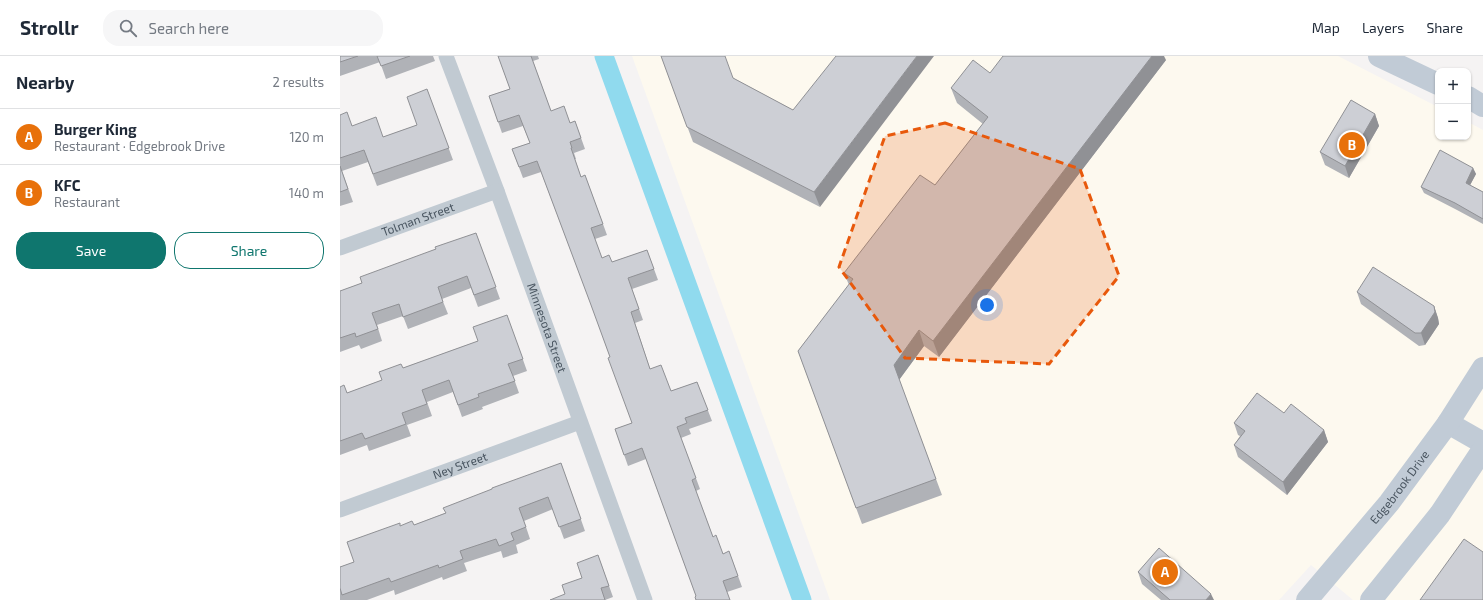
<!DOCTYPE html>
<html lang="en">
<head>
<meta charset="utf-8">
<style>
  :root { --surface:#fff; --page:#f6f6f7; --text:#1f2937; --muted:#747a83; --line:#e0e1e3; --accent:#0f766e }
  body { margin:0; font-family:"Exo 2",sans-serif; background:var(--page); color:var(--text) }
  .controls { position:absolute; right:12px; top:12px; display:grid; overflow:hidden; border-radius:8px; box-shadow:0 1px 3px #0004 }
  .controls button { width:36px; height:36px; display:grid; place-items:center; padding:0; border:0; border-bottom:1px solid var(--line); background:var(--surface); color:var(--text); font:20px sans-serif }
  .you { position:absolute; left:647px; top:249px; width:14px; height:14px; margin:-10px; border:3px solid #fff; border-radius:50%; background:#1a73e8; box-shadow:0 0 0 6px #1a73e833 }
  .badge { display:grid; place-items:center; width:26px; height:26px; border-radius:50%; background:var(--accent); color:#fff; font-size:13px; font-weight:700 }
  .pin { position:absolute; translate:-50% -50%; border:2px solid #fff; box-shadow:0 1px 4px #0006 }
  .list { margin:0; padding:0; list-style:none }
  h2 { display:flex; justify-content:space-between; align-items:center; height:52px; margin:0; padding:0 16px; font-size:17px }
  h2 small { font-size:13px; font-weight:400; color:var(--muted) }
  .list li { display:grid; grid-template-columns:26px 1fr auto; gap:12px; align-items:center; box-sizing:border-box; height:56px; padding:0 16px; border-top:1px solid var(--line) }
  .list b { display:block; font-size:15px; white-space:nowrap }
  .list p { margin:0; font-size:13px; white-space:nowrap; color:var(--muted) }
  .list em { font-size:13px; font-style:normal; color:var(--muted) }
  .actions { display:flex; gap:8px; padding:12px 16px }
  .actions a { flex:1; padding:9px 0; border:1px solid var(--accent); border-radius:16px; text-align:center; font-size:14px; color:var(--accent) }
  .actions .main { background:var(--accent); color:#fff }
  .icon { flex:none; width:22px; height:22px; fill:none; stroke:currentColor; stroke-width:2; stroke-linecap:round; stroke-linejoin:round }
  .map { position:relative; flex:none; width:1143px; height:544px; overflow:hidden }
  header { display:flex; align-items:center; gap:24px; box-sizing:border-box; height:56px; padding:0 20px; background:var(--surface); border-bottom:1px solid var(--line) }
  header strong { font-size:19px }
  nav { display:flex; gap:22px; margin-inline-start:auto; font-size:14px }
  .search { width:280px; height:36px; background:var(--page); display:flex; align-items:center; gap:10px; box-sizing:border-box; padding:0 14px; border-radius:16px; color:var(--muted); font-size:15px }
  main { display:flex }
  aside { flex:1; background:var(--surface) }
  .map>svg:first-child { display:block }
</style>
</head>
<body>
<header>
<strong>Strollr</strong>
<div class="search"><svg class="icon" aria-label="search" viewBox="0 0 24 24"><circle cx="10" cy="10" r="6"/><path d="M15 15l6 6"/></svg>Search here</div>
<nav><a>Map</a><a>Layers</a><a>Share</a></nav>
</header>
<main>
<aside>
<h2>Nearby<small>2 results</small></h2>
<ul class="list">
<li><span class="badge" style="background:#e8710a">A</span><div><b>Burger King</b><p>Restaurant · Edgebrook Drive</p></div><em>120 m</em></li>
<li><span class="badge" style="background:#e8710a">B</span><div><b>KFC</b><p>Restaurant</p></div><em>140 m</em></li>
</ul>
<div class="actions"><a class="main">Save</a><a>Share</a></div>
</aside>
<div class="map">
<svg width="1143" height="544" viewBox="0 0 1143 544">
  <rect width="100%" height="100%" fill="#f5f3f3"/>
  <path fill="#fdf9ef" d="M292,0H998L1098,51V81H1128V66L1143,74V544H1013L971,509L939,544H490Z"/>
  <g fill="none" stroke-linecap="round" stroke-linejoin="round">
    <path stroke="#90daee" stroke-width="19" d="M264,0L462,544"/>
    <g stroke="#c1cad2" stroke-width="15">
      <path id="s1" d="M106,0L157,135L305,544"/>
      <path id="s2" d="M0,192L157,135"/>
      <path id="s3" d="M0,454L240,366"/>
    </g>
    <g stroke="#c1cbd6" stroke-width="22">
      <path d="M1039,0L1098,28"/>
      <path d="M1128,41L1143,50"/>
      <path d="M1108,367L1143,387"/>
      <path id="s4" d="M967,544L1049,447L1108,367L1143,312"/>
      <path d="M1031,544L1100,458L1143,393"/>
    </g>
  </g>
  <path fill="#b0b2b7" d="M0,0H93L95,5L46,23L40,6L0,20Z
    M158,0H198L199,3L193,5L211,55L230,67L235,65L245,93L234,97L236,103H235L241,121L245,119L267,179L255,183L262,202L272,206L307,194L318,224L292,233L303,264L295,267L310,313L331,335L357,326L372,365L349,373L351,378L341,382L360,433L356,435L373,481L383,498L389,495L402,531L387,536L356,540L306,403L288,410L275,373L292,367L270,301L254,256L201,116L183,122L172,93L190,87L183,70L162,77L149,40L170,33Z
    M321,0L393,22L453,54L480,151L353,86Z
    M826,4L599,301L584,290L559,324L602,439L522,468L458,295L509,229L504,217L595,129L643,68L617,47L611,32L650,17Z
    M87,33L113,104L37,130L28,106L2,115L13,146L0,150V59L12,70L43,81L77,69Z
    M1035,58L1039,70L1009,122L985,109L980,96Z
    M1133,112L1136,118L1130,129L1143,136V168L1117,154L1084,137L1081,131Z
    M136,177L160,243L138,251L131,232L102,243L108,258L68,273L63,260L37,269L42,285L21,293L19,289L0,296V235L22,227L96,193Z
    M1017,236L1094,250L1098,262L1099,268L1085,289L1079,290L1021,248Z
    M167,259L187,315L173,320L179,337L142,351L143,353L122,361L113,336L87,346L92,360L67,369L71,380L29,395L27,389L0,399V331L7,337L42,324L63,312L138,285Z
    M944,357L984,374L988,386L947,439L898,401L894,389L900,380L898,379L894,367Z
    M221,407L245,475L224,483L213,453L184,465L190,483L176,489L178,497L163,502L161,495L124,507L127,515L103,524L102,521L55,539L54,534L27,544H0V511L14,506L60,470L74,469L105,457Z
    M258,499L273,541L265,544L225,538L242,522Z
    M798,516L874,544H821L802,528Z"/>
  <path fill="#909195" d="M577,0H594L480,151L474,136Z
    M812,0H824L826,4L599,301L593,285Z
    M1035,58L1039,70L1009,122L1005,110Z
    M1133,112L1136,118L1128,133L1126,127Z
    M1094,250L1098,262L1099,268L1085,289L1081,277Z
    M579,274L584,290L559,324L554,309Z
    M984,374L988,386L947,439L943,426Z
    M871,538L874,544H866Z"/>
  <path fill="#cdcfd5" stroke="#909195" d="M0,0H18L0,6Z
    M37,0H70L41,10Z
    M158,0H191L211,55L224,50L230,67L235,65L241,82L230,86L232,92H231L241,121L245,119L263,168L251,172L262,202L269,199L272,206L307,194L314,213L288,222L299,253L291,256L310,313L321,309L331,335L357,326L368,354L345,362L347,367L337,371L356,422L352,424L373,481L376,479L383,498L389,495L398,520L383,525L390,544H356L355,541L356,540L302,392L284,399L275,373L292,367L268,302L270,301L251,249L197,105L179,111L172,93L190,87L179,59L158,66L149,40L170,33Z
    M321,0H385L393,22L453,54L496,0H577L474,136L347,71Z
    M663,0H812L593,285L579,274L554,309L596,423L516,452L458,295L513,223L504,217L580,119L595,129L648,61L611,32L633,4L650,17Z
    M87,33L109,92L33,118L24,94L0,102V59L7,56L12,70L36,61L43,81L77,69L67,41Z
    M1011,44L1035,58L1005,110L980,96Z
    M1100,94L1133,112L1126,127L1143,136V163L1115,147L1081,131Z
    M0,110L8,133L0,136Z
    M136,177L156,231L134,239L127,220L98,231L103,246L63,261L59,248L32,257L38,273L16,281L15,277L0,282V235L22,227L20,221L96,193L95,191Z
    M1033,211L1094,250L1095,256L1081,277H1075L1017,236Z
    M167,259L183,303L168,308L175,325L138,338L139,341L118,349L109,324L82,334L87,348L62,357L66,368L25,383L22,377L0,385V331L4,329L7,337L42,324L39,316L61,308L63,312L138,285L133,271Z
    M917,337L944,357L951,348L984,374L943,426L894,389L905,375L894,367Z
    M221,407L241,463L219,471L208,441L179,452L186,471L171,477L174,484L159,490L156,483L120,495L123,503L99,512L98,509L51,526L49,522L2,539L0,532V511L14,506L7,486L60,467V470L72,465L74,469L106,457L103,452L152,433V432Z
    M1124,483L1143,496V544H1080Z
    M819,492L871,538L866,544H830L798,516Z
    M258,499L269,530L261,532L265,544H210L225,538L222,529L242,522L237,507Z"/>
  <path fill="#e8590c" fill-opacity="0.2" stroke="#e8590c" stroke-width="3" stroke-dasharray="8 5" stroke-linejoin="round" d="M605,67L740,113L779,220L709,308L565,302L499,211L545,80Z"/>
  <g text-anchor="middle" stroke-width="3.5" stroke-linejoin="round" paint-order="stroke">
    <g font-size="12" fill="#4a5661" stroke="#fff">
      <text dy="4" stroke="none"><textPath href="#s2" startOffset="83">Tolman Street</textPath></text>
      <text dy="4" stroke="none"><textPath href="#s1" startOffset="290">Minnesota Street</textPath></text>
      <text dy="4" stroke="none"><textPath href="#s3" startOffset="128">Ney Street</textPath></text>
      <text dy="4" stroke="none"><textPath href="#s4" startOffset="146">Edgebrook Drive</textPath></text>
    </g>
  </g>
</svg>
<div class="controls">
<button>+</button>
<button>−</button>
</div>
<div class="you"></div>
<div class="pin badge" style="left:825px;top:516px;background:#e8710a">A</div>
<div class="pin badge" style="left:1012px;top:89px;background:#e8710a">B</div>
</div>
</main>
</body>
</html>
